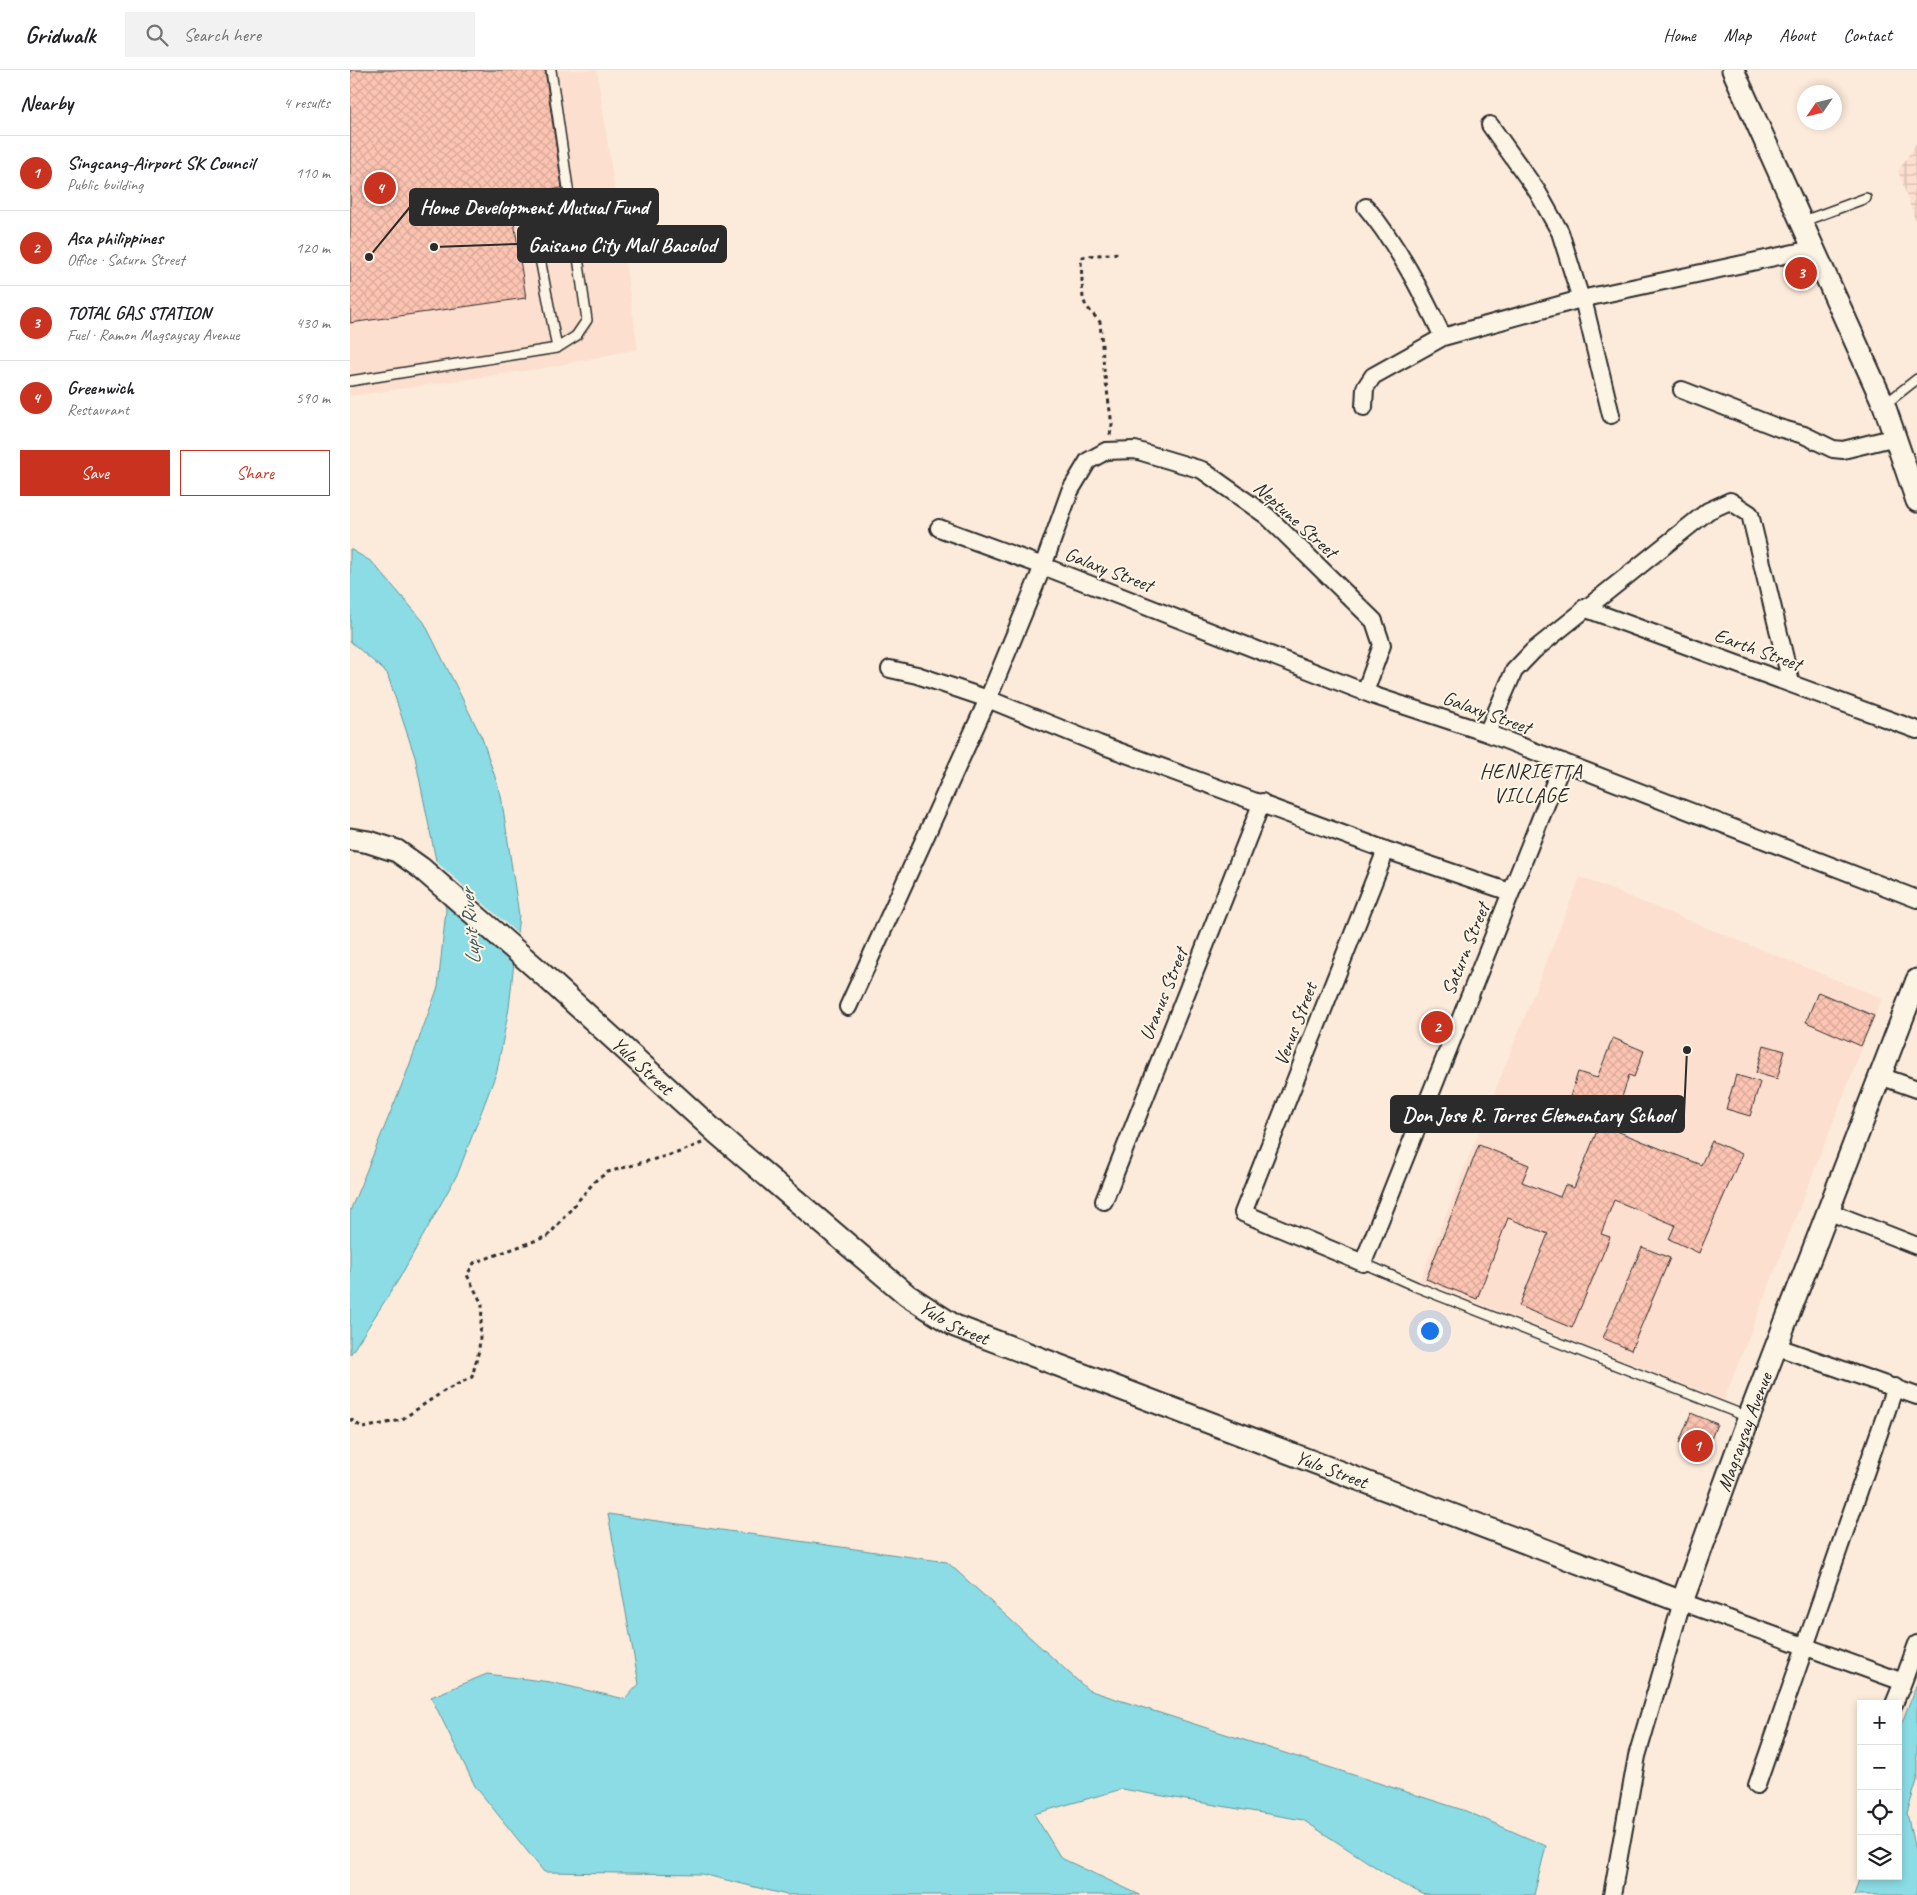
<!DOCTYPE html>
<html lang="en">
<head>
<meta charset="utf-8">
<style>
  :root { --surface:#fff; --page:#f2f2f2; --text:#202124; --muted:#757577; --line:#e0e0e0; --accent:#c8321e }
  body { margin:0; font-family:Caveat,sans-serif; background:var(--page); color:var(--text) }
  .controls { position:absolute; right:15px; bottom:15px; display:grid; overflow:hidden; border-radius:0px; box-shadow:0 2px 8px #0003 }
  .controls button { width:45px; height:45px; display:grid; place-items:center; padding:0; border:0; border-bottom:1px solid var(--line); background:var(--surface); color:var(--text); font:25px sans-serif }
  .compass { position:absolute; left:1447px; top:15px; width:45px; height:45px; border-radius:50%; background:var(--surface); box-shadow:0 2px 8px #0003; rotate:235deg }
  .you { position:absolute; left:1079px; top:1260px; width:18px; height:18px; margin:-12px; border:4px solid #fff; border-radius:50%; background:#1a73e8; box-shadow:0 0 0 8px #1a73e833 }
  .badge { display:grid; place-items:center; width:32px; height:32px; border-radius:50%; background:var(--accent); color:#fff; font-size:16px; font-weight:700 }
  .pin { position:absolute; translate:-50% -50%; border:2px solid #fff; box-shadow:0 1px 5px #0006 }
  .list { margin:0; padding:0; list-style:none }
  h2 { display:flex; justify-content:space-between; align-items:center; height:65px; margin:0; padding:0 20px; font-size:21px }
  h2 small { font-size:16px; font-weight:400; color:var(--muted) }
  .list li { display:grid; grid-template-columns:32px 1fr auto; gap:15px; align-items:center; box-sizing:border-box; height:75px; padding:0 20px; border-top:1px solid var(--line) }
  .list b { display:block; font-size:19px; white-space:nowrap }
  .list p { margin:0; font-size:16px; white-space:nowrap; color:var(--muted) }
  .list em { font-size:16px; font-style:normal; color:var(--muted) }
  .actions { display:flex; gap:10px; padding:15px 20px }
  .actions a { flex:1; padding:11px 0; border:1px solid var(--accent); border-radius:0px; text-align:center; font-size:18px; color:var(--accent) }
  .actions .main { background:var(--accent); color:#fff }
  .icon { flex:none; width:28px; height:28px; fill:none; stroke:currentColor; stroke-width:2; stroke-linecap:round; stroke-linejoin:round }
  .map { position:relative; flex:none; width:1567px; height:1825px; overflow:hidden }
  header { display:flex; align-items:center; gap:30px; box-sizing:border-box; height:70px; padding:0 25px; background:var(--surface); border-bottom:1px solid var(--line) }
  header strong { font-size:24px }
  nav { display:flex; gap:28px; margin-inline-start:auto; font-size:18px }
  .search { width:350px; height:45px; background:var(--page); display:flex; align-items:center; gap:12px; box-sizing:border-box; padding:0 18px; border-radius:0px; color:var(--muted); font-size:19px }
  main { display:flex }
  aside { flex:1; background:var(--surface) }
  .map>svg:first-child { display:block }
</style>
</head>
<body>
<header>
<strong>Gridwalk</strong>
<div class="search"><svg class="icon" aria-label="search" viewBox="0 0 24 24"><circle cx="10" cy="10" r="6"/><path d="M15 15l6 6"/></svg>Search here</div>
<nav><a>Home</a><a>Map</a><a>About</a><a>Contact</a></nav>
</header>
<main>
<aside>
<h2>Nearby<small>4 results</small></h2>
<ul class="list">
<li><span class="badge">1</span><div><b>Singcang-Airport SK Council</b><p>Public building</p></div><em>110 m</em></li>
<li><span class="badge">2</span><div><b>Asa philippines</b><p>Office · Saturn Street</p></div><em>120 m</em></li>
<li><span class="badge">3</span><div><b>TOTAL GAS STATION</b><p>Fuel · Ramon Magsaysay Avenue</p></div><em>430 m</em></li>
<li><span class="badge">4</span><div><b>Greenwich</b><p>Restaurant</p></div><em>590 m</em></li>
</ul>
<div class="actions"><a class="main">Save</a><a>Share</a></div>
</aside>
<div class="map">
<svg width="1567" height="1825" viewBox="0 0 1567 1825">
  <defs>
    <pattern id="industrial-grid" width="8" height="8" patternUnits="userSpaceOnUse" patternTransform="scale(1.25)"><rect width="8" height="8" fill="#fcdfcf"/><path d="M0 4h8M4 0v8" fill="none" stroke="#d8c0b2"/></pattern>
    <pattern id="building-cross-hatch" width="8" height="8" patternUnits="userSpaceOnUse" patternTransform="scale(1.25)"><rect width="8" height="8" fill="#fdc4b2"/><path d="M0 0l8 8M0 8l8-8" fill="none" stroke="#d9a999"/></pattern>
  </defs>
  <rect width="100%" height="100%" fill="#fcebdb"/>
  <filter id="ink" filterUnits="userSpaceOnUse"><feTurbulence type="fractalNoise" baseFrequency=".02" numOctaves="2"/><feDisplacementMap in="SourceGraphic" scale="10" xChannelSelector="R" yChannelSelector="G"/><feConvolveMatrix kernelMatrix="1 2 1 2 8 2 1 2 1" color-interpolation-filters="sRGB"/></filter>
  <g filter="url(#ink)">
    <path fill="#fcdfcf" d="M0,0H247L288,279L195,298L0,326Z
      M1230,807L1532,928L1374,1330L1070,1210Z"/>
    <path fill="url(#industrial-grid)" d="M1567,72V155L1548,101Z"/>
    <path fill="#8bdce4" stroke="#65959a" d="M0,479L22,492L74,552L132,668L151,725L169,845L159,938L147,1001L108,1103L49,1209L0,1285V1141L55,1007L88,917L96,840L65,687L37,603L0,571Z
      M258,1444L597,1492L738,1620L1116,1741L1196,1776L1184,1825H1075L1050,1813L953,1750L772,1719L684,1744L711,1788L790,1825H437L352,1804L194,1802L125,1716L81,1627L137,1604L200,1612L275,1629L289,1614Z
      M1567,1613V1711L1557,1743L1567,1790V1825H1504L1511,1804V1806H1548V1663Z"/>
    <path fill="#fcebdb" d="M83,789L169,865L166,895L91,831Z"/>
    <path fill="url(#building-cross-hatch)" stroke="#2b2b2b" d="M0,0H195L212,118L160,126L176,228L0,253Z
      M1468,922L1524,946L1511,976L1456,952Z
      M1263,968L1294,981L1284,1007L1279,1005L1262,1059L1351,1095L1362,1071L1392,1084L1349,1183L1319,1169L1325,1155L1264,1130L1251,1164L1260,1167L1222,1258L1169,1236L1198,1164L1158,1148L1127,1229L1076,1209L1129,1075L1179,1095L1172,1112L1210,1127L1215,1115L1224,1118L1255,1041L1219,1030L1228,1002L1247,1008Z
      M1414,975L1435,981L1427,1009L1406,1003Z
      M1386,1005L1410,1012L1400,1046L1376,1039Z
      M1292,1177L1320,1188L1281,1280L1253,1268Z
      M1341,1343L1367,1354L1355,1384L1329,1373Z"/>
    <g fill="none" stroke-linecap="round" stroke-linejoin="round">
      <g stroke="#2b2b2b" stroke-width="12">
        <path id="service" d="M181,141L207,278
          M1451,152L1516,128
          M0,311L207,278L226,266L237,250L201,0
          M1534,335L1567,309
          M1013,1193L1067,1217L1398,1347"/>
      </g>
      <g stroke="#2b2b2b" stroke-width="20">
        <path id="minor" d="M1140,55L1187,121L1210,162L1231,229
          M1016,137C1049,177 1071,221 1093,267L1231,229L1462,179
          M1233,229L1261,345
          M1332,320L1429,358L1454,365L1483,379L1493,380L1546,367
          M1014,337L1015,318L1023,306L1093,267
          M589,458L693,496L1025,626L1137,663L1567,829
          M1234,538L1567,660
          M540,599L567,605L638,629L749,674L1036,780L1160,822
          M1137,663L1164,601L1183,581L1358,441L1380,431L1400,444L1441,613
          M1036,780L893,1143L1013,1193L1213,692
          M498,937L638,629L693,496L720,421L738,391L756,381L785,380L852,400L917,446L1024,551L1032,575L1015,622
          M1530,1006L1567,1019
          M754,1131L912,732
          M1480,1142L1567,1176
          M1428,1277L1567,1326
          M1544,1634L1553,1612
          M1407,1715L1545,1317
          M1262,1825L1287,1686L1332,1532L1553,1612L1567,1574"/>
      </g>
      <g stroke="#2b2b2b" stroke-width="25">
        <g id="tertiary">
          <path d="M1383,0L1534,335L1567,431"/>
          <path id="s1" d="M0,769L19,772L47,781L71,798L187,899L369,1065L557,1225L605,1256L1332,1532L1399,1347L1567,910"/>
        </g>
      </g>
      <path stroke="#2b2b2b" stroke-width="3" stroke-dasharray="4 4" stroke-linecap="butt" d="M760,365L762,355L754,299L750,252L736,236L733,229L731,191L733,187L738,186L769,183
        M0,1349L13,1358L51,1350L94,1321L122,1307L129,1280L132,1239V1234L117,1205L124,1193L198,1166L245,1111L258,1102L327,1083L352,1073"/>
      <use href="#service" stroke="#fcf5e5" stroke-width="9"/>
      <use href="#minor" stroke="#fcf5e5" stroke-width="16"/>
      <use href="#tertiary" stroke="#fcf5e5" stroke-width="21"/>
    </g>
  </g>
  <g text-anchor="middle" stroke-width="4" stroke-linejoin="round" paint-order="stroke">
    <g font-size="20" fill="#2b2b2b" stroke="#fcf5e5">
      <text transform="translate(946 449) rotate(42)" y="7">Neptune Street</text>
      <text transform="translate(759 499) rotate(21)" y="7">Galaxy Street</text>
      <text transform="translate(1408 579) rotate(20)" y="7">Earth Street</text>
      <text transform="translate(1137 642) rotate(20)" y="7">Galaxy Street</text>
      <text transform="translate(1115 879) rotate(-68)" y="7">Saturn Street</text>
      <text transform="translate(813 924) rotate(-68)" y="7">Uranus Street</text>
      <text transform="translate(945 954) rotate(-69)" y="7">Venus Street</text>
      <text dy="7" stroke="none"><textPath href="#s1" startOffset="375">Yulo Street</textPath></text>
      <text dy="7" stroke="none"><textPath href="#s1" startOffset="780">Yulo Street</textPath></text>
      <text dy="7" stroke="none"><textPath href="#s1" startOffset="1741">Magsaysay Avenue</textPath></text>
      <text dy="7" stroke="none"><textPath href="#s1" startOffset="1185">Yulo Street</textPath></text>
    </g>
    <g font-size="21" letter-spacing="1" fill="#2b2b2b" stroke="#fcf5e5">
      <text x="1181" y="708">HENRIETTA<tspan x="1181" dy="24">VILLAGE</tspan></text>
    </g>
    <g font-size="21" font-style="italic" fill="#435759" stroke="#fcf5e5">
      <text transform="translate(120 857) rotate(-95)" y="7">Lupit River</text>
    </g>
  </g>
  <path fill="none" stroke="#2b2b2b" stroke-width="2" d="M19 187L60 137M84 177L168 174M1337 980L1334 1044"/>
  <g fill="#2b2b2b" stroke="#fcf5e5" stroke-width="2">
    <circle cx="19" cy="187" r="5"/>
    <circle cx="84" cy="177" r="5"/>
    <circle cx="1337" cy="980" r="5"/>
  </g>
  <g fill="#2b2b2b" stroke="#2b2b2b" stroke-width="2">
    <rect x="60" y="119" width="248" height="36" rx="5"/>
    <rect x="168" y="156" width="208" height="36" rx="5"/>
    <rect x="1041" y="1026" width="293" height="36" rx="5"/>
  </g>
  <g font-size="21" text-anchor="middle" font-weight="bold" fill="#fff">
    <text x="184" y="144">Home Development Mutual Fund</text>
    <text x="272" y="182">Gaisano City Mall Bacolod</text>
    <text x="1188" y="1052">Don Jose R. Torres Elementary School</text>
  </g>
</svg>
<div class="controls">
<button>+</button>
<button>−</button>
<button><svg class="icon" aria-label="locate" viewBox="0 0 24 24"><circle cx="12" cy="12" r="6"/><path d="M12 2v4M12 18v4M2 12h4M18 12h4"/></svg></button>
<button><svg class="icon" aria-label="layers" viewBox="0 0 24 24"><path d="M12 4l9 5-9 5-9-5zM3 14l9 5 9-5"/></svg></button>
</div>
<svg class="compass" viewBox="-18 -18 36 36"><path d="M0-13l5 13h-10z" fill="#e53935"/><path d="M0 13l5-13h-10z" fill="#757577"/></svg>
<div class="you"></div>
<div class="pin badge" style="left:1347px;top:1376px">1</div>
<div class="pin badge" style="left:1087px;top:957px">2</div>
<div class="pin badge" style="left:1451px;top:203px">3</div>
<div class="pin badge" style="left:30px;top:118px">4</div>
</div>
</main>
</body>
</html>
